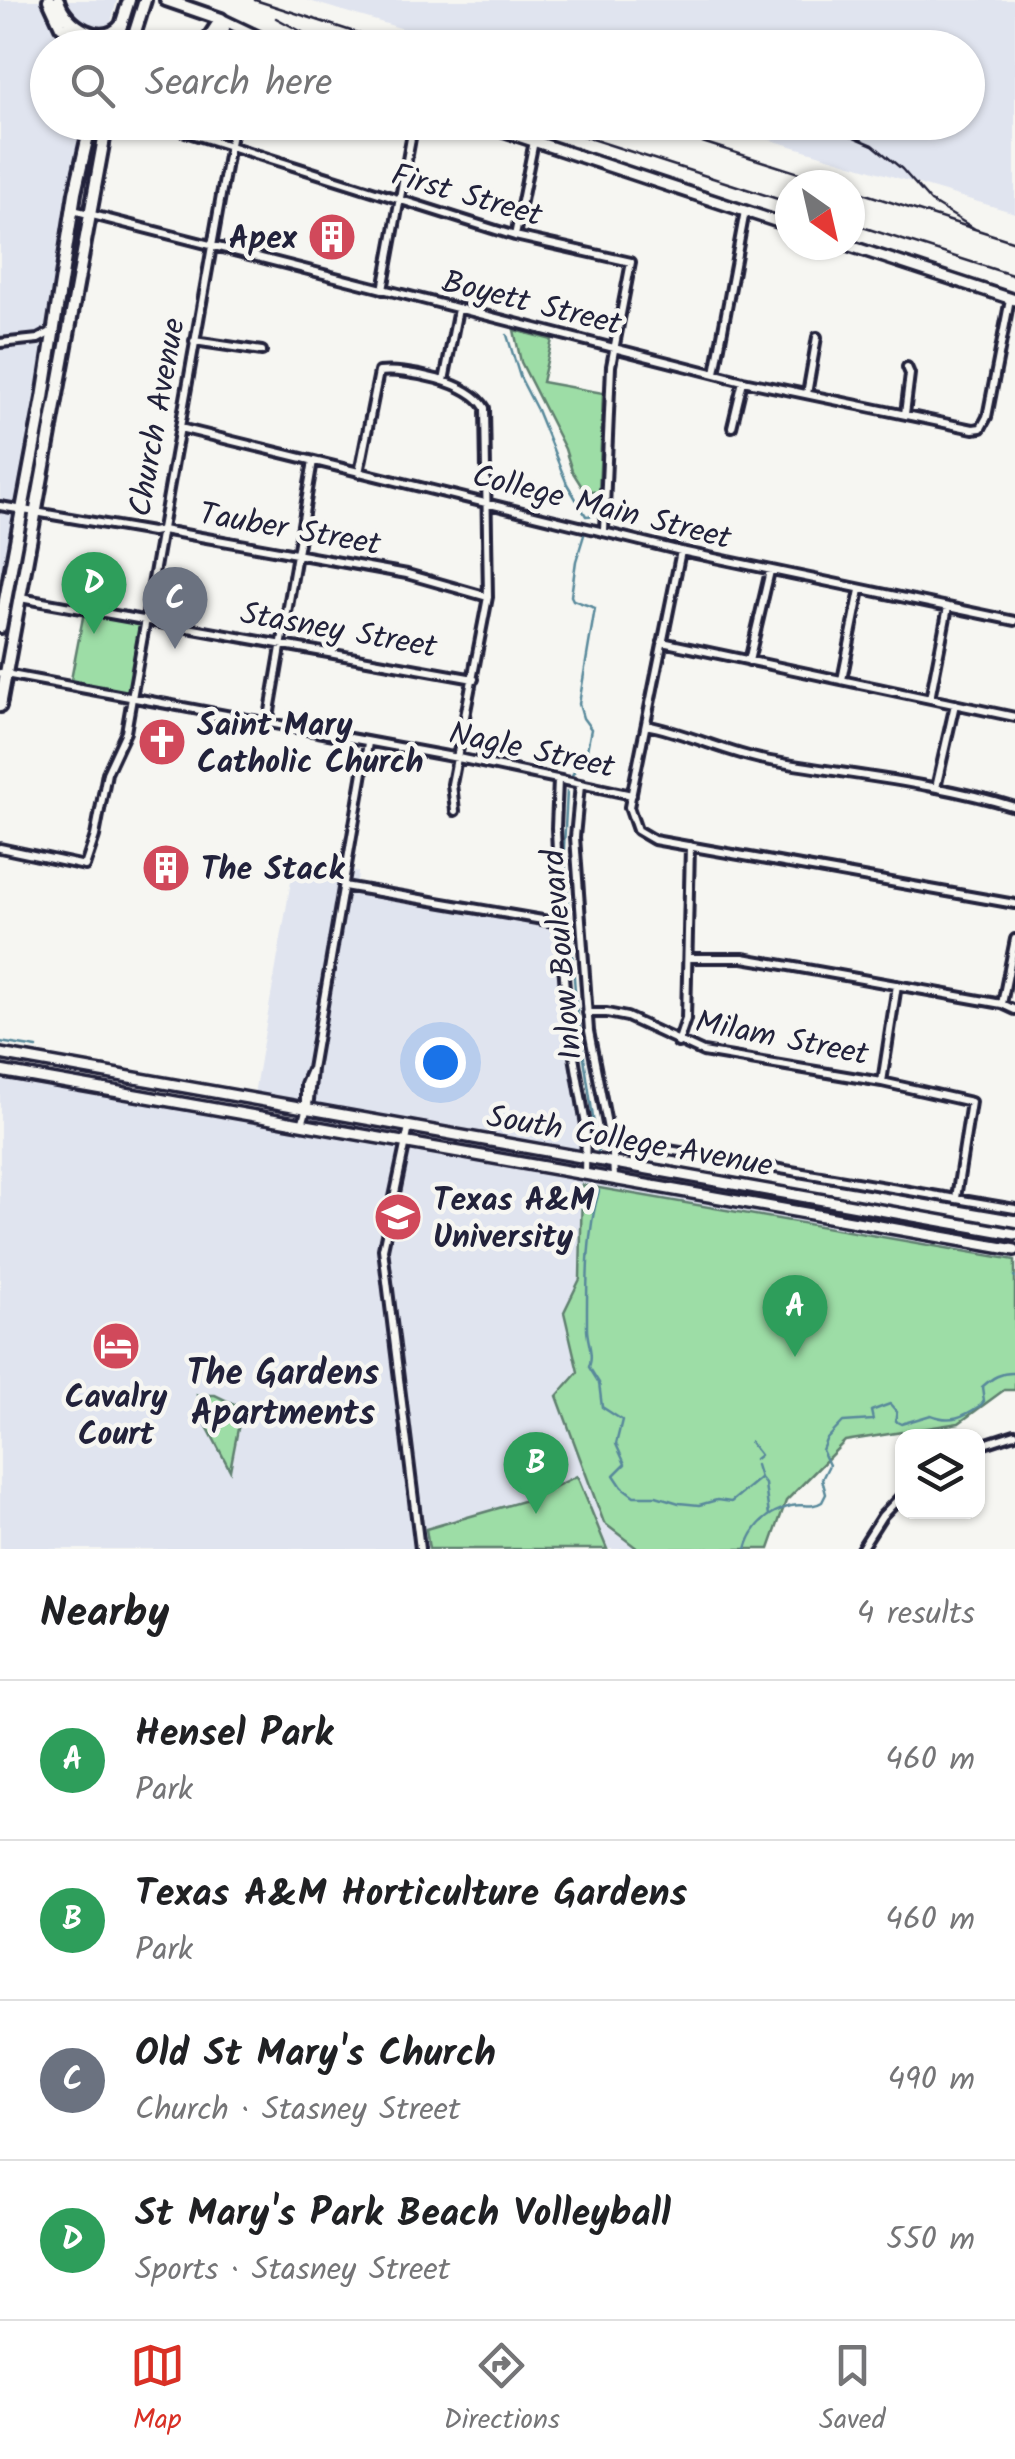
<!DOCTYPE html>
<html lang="en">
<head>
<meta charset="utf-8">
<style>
  :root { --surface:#fff; --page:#f6f6f6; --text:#202124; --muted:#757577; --line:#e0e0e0; --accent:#d93025 }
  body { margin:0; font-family:Kalam,sans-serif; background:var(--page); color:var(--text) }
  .controls { position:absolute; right:30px; bottom:30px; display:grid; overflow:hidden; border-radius:20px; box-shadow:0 2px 8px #0004 }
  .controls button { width:90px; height:90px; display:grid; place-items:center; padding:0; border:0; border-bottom:2px solid var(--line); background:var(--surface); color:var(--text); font:50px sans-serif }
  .compass { position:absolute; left:775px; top:170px; width:90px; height:90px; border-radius:50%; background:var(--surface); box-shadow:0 2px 8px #0004; rotate:146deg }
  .you { position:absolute; left:440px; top:1062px; width:35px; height:35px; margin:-25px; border:8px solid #fff; border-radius:50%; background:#1a73e8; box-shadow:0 0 0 15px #1a73e833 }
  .badge { display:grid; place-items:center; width:65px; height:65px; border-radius:50%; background:var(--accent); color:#fff; font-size:32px; font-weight:700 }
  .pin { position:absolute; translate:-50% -82px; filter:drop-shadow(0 2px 5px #0008) }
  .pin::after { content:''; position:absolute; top:52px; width:35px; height:30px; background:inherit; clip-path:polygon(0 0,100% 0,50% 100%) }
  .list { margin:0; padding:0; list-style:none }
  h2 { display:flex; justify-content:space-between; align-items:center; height:130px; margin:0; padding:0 40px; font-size:42px }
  h2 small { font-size:32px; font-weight:400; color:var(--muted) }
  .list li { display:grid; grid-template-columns:65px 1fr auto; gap:30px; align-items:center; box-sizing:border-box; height:160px; padding:0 40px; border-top:2px solid var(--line) }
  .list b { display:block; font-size:38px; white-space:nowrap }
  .list p { margin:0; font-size:32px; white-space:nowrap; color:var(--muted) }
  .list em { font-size:32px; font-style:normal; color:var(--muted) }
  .icon { flex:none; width:55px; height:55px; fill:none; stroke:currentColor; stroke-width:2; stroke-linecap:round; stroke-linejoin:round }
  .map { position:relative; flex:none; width:1015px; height:1549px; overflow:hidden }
  .search { position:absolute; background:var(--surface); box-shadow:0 2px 8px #0004; left:30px; right:30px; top:30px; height:110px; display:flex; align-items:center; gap:25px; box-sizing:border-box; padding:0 35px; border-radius:55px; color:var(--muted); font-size:38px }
  .sheet { height:770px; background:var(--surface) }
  nav { display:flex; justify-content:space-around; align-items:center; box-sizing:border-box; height:140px; border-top:2px solid var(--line); background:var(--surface); font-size:28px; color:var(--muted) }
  nav a { display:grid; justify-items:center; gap:5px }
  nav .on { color:var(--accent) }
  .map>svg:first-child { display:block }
</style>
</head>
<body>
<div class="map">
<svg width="1015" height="1549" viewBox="0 0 1015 1549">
  <rect width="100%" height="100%" fill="#f6f6f2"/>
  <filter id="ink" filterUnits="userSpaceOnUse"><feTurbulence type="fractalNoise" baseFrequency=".01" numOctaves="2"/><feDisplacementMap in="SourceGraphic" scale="20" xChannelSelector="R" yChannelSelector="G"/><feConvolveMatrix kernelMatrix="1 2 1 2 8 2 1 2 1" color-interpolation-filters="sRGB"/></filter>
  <g filter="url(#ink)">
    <path fill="#e0e4ef" d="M0,0H117L105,47L48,48V122L87,123L0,614Z
      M306,0H1015V213L714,123L968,122V48L464,47Z
      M295,858L358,872L356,892L558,927L583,1123L578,1177L1015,1258V1390H1004L959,1423L845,1441L786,1501L769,1549H0V1075L292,1130L297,1101L254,1094Z"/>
    <path fill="#9ddda6" stroke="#608070" stroke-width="2.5" d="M514,330L552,340L542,382L603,393L599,494L582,487L572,471L565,449L521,362Z
      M84,612L141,624L129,693L70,685Z
      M582,1185L1015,1260V1390H1004L959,1423L845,1441L786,1501L769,1549H638L604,1523L557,1396L578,1372L564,1312L580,1279Z
      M197,1395H215L242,1408L230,1470L200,1413Z
      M577,1476L607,1549H429L426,1529L530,1499Z"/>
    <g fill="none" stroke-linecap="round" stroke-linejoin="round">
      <path stroke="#59899b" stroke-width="2.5" d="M507,335L520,377L537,410L567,484L586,516L599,515
        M612,517L630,513
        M571,777L587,750L591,729L583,718L579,704L595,608L573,600L571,596L576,561L584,535
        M567,791L564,847L576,1004L598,1151
        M0,1042L37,1048
        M599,1191C586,1235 587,1283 587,1328C587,1342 594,1353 589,1367L599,1383L602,1407L622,1420L616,1444L625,1464L614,1475L622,1487L634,1496H656L679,1503L699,1505L717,1500L731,1502L760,1478L765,1484L769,1516
        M1014,1276L1015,1277
        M750,1442L760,1455L755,1459
        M756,1465L760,1478
        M746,1549C752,1527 768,1512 791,1506C803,1503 811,1509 822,1502L826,1494L822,1479L829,1465L822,1450L826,1440L843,1422L873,1420L871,1411L890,1404L897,1412L895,1421L901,1424L931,1415C951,1423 963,1417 981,1405L984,1401L982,1387C992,1378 1001,1372 1015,1373"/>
      <g stroke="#22223b" stroke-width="14">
        <path id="street" d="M248,48L250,33
          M176,129L515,236L631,262L611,366L604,531
          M73,210L743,381L973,429L981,428L987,417L1010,299
          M515,236L534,141
          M383,290L414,122
          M194,341L262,351
          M0,343L38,339L53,331
          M715,373L745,211
          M444,381L458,309
          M807,394L817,337
          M905,414L910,374L907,367
          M732,427L743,381
          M180,428L681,551L1015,621
          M359,473L379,372C408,369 470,382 485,408L488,597L452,784L455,811
          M0,506L152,532L162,530L407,574L488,597
          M681,551L629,807L637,830L654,840L1015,904
          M20,598L474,679
          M662,642L1015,717
          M749,661L770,571
          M0,673L458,758L632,795
          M842,680L860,590
          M930,699L948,607
          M268,723L313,461
          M646,725C687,733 725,752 765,760C848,775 934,782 1015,807
          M558,780L556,828L560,923L567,1016L586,1125L585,1175
          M580,785L575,837L589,1031L613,1155L614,1179
          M936,788L955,704
          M0,848L85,866L95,836L107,773L126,732L234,122
          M344,886L560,923
          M688,958H743L778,964L1002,1004L1015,1010
          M1002,1004L1015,939
          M587,1013H607L627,1017L703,1052L882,1082L971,1102L956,1198
          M678,1043L686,1019L690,846
          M882,1082L897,985
          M305,1108V1084L311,1070
          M302,1125L309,1100L312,1069L368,743
          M409,1127L383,1249L420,1549
          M610,1140L1015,1209
          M978,1446L1015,1434
          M861,1549L882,1516L902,1495"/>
      </g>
      <g stroke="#22223b" stroke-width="16">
        <path id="secondary" d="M221,19L282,48
          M476,122L790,226
          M847,245L1015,300
          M0,1054L1015,1234
          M0,1071L1015,1250"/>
      </g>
      <g stroke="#22223b" stroke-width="18">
        <path id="primary" d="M49,0L61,26L102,48
          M58,0C65,25 102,49 122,24
          M166,0L221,19
          M114,48L129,0
          M130,48L145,0
          M202,48L221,19
          M215,48L224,29L221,19
          M0,627L43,398L75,193L91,122
          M0,706L107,122"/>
      </g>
      <use href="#street" stroke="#f6f6f2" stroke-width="6"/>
      <use href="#secondary" stroke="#f6f6f2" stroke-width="9"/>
      <use href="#primary" stroke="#f6f6f2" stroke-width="10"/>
      <path stroke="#22223b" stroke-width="2.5" d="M255,0L404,48
        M276,18L332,48
        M539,122L790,203
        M640,122L836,185
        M819,122L873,145L902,169L931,202L975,229
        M850,189L1015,242
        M850,223L1015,276"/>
    </g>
  </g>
  <defs>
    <g id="building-disc" transform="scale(2.5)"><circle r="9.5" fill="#d1495b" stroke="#f6f6f2"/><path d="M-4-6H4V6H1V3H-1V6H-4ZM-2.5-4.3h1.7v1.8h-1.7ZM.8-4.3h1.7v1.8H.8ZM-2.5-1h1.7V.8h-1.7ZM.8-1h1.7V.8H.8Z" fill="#fff"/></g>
    <g id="church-disc" transform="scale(2.5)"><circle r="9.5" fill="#d1495b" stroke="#f6f6f2"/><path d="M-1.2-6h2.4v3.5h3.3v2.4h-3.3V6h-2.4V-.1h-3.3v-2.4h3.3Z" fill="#fff"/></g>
    <g id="university-disc" transform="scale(2.5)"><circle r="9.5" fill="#d1495b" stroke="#f6f6f2"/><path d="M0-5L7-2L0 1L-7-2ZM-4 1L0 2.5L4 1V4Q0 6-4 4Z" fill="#fff"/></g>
    <g id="hotel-disc" transform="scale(2.5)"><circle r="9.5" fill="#d1495b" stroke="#f6f6f2"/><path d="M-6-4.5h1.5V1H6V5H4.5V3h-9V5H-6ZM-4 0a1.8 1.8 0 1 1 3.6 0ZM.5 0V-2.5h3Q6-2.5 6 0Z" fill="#fff"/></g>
  </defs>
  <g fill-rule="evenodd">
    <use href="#building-disc" x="332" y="237"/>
    <use href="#church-disc" x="162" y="742"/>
    <use href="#building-disc" x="166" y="868"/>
    <use href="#university-disc" x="398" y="1217"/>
    <use href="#hotel-disc" x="116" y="1346"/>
  </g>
  <g text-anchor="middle" stroke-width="9" stroke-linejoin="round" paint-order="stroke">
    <g font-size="32" fill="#22223b" stroke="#f6f6f2">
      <text transform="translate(467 194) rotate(16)" y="11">First Street</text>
      <text transform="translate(532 302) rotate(14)" y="11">Boyett Street</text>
      <text transform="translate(156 417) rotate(-80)" y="11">Church Avenue</text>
      <text transform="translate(602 506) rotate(14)" y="11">College Main Street</text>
      <text transform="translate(290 528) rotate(10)" y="11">Tauber Street</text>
      <text transform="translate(339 629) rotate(10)" y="11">Stasney Street</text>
      <text transform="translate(532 749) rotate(12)" y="11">Nagle Street</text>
      <text transform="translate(561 955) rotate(-95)" y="11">Inlow Boulevard</text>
      <text transform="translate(782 1037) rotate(11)" y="11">Milam Street</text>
      <text transform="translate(630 1140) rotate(10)" y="11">South College Avenue</text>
    </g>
    <g font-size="32" font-weight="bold" fill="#22223b" stroke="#f6f6f2" text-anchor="start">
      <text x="297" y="248" text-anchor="end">Apex</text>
      <text x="197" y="735">Saint Mary<tspan x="197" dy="37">Catholic Church</tspan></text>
      <text x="201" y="879">The Stack</text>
      <text x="433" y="1210">Texas A&amp;M<tspan x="433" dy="37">University</tspan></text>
      <text x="116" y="1407" text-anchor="middle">Cavalry<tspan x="116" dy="37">Court</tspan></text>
    </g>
    <g font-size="35" font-weight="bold" fill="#22223b" stroke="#f6f6f2">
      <text x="283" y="1384">The Gardens<tspan x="283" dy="40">Apartments</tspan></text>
    </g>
  </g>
</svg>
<div class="controls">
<button><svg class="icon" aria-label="layers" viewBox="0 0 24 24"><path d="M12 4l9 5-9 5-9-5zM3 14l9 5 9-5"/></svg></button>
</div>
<svg class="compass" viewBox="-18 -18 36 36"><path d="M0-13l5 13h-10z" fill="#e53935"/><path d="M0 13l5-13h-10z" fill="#757577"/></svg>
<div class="you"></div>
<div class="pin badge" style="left:795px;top:1357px;background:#2e9e5b">A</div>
<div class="pin badge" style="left:536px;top:1514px;background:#2e9e5b">B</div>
<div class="pin badge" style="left:175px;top:649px;background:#6b7280">C</div>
<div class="pin badge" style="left:94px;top:634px;background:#2e9e5b">D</div>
<div class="search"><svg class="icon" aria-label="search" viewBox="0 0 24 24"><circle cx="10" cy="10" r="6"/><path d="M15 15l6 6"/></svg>Search here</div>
</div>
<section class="sheet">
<h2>Nearby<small>4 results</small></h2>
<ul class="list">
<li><span class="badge" style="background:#2e9e5b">A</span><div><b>Hensel Park</b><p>Park</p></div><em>460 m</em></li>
<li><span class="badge" style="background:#2e9e5b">B</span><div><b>Texas A&amp;M Horticulture Gardens</b><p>Park</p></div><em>460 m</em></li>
<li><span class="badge" style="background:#6b7280">C</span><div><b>Old St Mary's Church</b><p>Church · Stasney Street</p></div><em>490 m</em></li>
<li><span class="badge" style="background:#2e9e5b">D</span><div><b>St Mary's Park Beach Volleyball</b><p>Sports · Stasney Street</p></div><em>550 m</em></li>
</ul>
</section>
<nav>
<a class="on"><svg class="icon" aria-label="map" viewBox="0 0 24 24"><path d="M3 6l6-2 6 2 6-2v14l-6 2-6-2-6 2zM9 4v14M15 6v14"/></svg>Map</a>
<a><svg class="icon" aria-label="directions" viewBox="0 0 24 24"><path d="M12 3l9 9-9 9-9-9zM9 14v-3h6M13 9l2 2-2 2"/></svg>Directions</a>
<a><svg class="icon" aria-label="saved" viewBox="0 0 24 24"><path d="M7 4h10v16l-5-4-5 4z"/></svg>Saved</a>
</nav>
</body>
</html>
